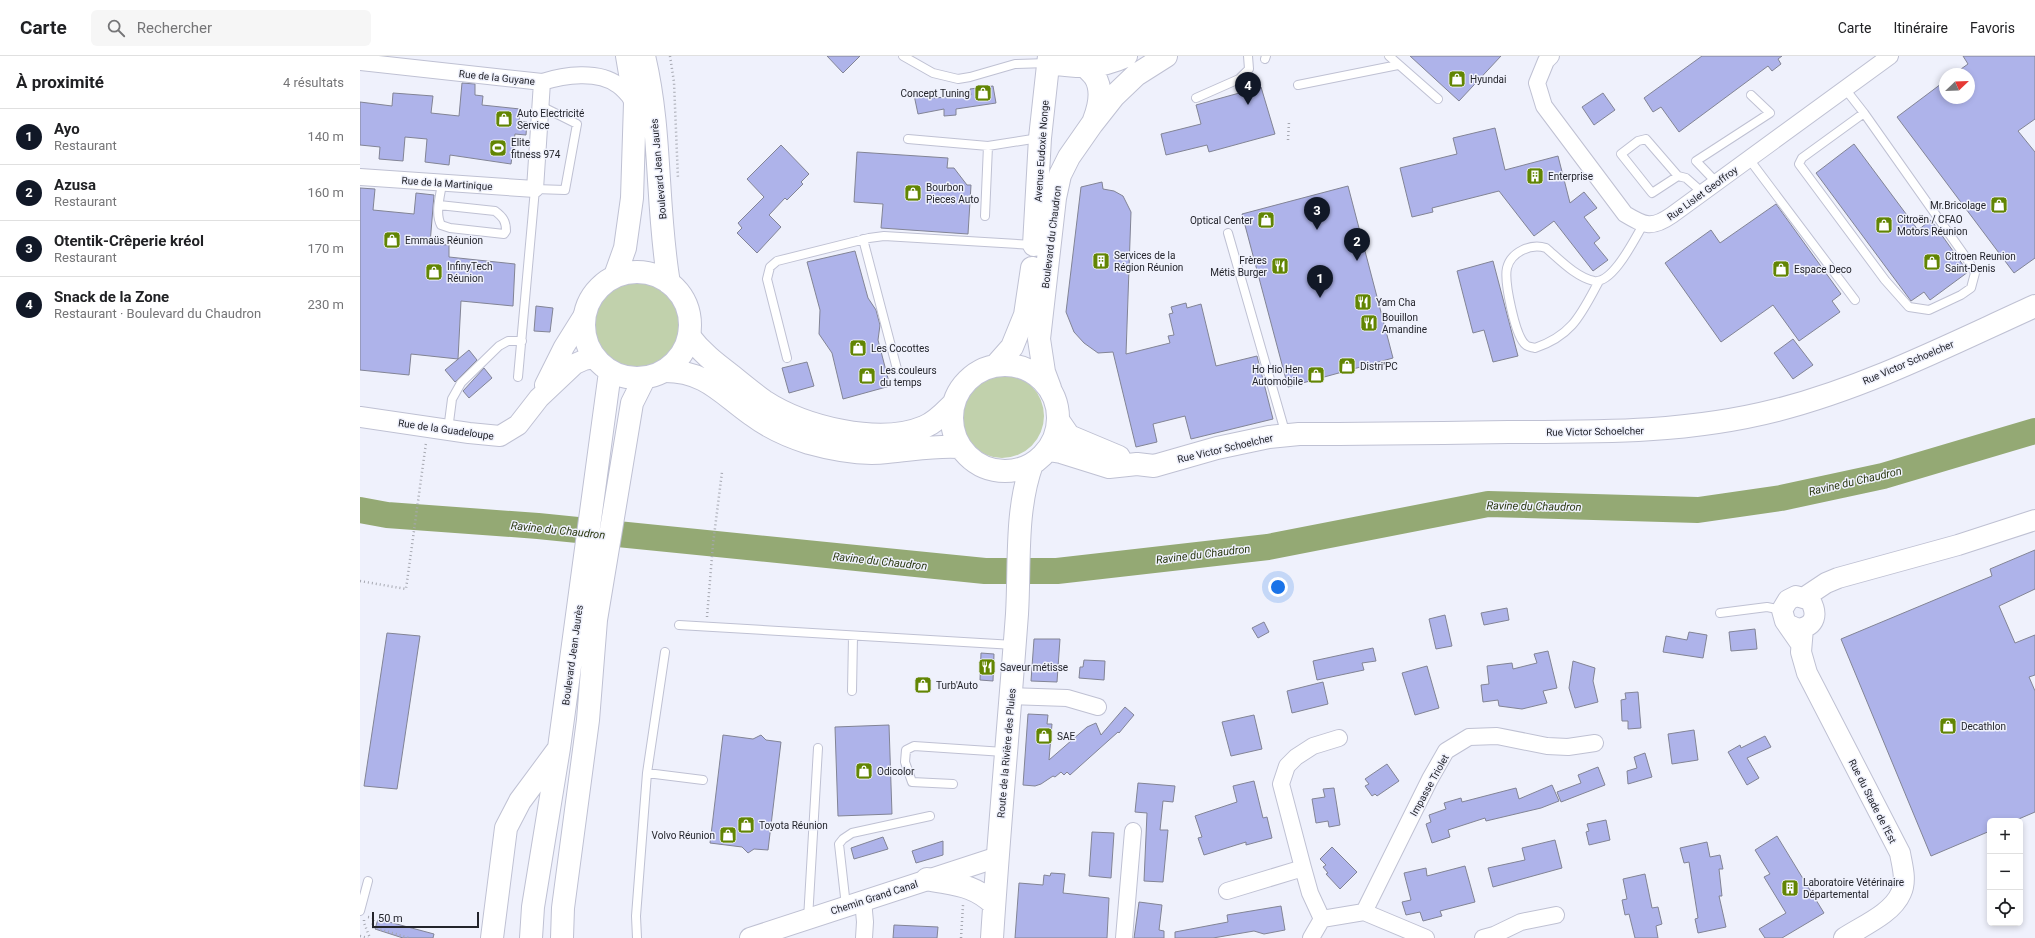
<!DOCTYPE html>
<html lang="fr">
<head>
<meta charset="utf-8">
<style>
  :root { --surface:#fff; --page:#f6f6f6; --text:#202124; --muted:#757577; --line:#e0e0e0; --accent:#111827 }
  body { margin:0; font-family:Roboto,sans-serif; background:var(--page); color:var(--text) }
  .controls { position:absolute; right:12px; bottom:12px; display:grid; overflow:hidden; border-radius:6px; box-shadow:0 2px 6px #0003 }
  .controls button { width:36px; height:36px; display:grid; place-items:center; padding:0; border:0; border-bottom:1px solid var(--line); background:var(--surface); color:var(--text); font:20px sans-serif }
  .compass { position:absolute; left:1579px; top:12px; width:36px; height:36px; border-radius:50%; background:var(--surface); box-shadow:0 2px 6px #0003; rotate:67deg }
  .scale { position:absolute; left:12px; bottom:10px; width:107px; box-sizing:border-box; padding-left:4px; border:2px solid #23242b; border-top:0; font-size:11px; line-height:14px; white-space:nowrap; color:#23242b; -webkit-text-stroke:3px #eff1fc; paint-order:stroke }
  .you { position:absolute; left:918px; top:531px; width:14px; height:14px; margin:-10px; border:3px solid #fff; border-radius:50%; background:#1a73e8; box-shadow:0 0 0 6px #1a73e833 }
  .badge { display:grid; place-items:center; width:26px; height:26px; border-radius:50%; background:var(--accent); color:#fff; font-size:13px; font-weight:700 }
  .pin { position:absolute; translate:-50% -33px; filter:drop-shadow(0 1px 2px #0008) }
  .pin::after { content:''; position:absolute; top:21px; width:14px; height:12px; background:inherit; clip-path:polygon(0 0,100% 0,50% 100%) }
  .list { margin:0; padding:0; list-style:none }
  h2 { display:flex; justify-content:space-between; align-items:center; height:52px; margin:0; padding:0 16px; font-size:17px }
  h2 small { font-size:13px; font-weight:400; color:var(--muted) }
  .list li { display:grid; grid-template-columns:26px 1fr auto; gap:12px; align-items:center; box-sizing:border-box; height:56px; padding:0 16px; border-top:1px solid var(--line) }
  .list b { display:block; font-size:15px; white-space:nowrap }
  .list p { margin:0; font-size:13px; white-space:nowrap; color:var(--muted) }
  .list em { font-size:13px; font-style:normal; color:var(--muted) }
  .icon { flex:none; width:22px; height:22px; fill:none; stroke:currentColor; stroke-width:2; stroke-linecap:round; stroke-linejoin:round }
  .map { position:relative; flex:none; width:1675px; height:882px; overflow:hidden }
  header { display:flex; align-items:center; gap:24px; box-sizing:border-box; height:56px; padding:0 20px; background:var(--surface); border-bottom:1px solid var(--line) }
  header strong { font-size:19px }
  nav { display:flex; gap:22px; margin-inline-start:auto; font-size:14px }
  .search { width:280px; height:36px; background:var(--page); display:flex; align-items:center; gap:10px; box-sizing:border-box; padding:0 14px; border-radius:6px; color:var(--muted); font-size:15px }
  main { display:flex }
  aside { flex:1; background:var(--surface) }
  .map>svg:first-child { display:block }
</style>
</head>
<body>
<header>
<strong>Carte</strong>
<div class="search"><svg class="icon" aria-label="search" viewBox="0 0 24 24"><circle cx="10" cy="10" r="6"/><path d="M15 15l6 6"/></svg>Rechercher</div>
<nav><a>Carte</a><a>Itinéraire</a><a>Favoris</a></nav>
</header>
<main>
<aside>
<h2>À proximité<small>4 résultats</small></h2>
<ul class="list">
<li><span class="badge">1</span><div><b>Ayo</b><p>Restaurant</p></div><em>140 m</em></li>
<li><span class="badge">2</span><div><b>Azusa</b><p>Restaurant</p></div><em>160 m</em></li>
<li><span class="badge">3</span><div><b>Otentik-Crêperie kréol</b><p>Restaurant</p></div><em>170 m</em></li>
<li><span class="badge">4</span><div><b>Snack de la Zone</b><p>Restaurant · Boulevard du Chaudron</p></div><em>230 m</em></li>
</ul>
</aside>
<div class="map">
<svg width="1675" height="882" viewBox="0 0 1675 882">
  <rect width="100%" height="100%" fill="#eff1fc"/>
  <path fill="#c1d1ac" d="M234 270a43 43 0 1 1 86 0a43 43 0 1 1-86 0Z
    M600 360a42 42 0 1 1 84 0a42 42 0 1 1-84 0Z"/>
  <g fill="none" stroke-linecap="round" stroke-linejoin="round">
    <path stroke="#94a974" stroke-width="26" d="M0,454L27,459L178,470L625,515H697L908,491L1128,448L1338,454L1421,442L1523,420L1675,375"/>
  </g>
  <path fill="#aeb3ea" stroke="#828495" d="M467,0H500L483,17Z
    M1050,0H1141L1099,45Z
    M1342,0H1422L1418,3L1421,8L1412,15L1408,10L1319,76L1301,51L1293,56L1284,42Z
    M1603,0H1675V63L1658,75L1675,96V202L1654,217L1537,61L1585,25V42H1609V18H1594L1608,8Z
    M102,27L115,28V39L123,40L122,49L160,53L159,65L167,66L166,79L155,78L151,108L90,99L89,109L65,106L67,83L45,81L43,105L19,103L20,91L0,89V46L32,50L33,37L73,40L71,57L99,60Z
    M633,30L636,47L596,53V59L584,60V53L558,58L554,39L573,35L574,42L611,39L610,33Z
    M901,31L915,78L849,96L847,89L806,99L801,78L841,68L836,49Z
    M1243,37L1255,54L1234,69L1222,51Z
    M1135,72L1145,114L1198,100L1210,147L1224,136L1237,152L1224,161L1240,182L1234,187L1248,204L1233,215L1194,165L1174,180L1139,135L1072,152L1073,156L1052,161L1040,112L1097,98L1093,82Z
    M1494,88L1558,174L1571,164L1608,216L1570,244L1564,236L1551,245L1456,117Z
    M421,89L449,118L441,126L443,128L427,144L425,142L409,159L421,171L397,197L377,177L382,172L378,167L404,141L387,123Z
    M497,96L588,102L587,112H594L607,129H611L608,178L521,172L523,148L494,146Z
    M742,126L743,133L754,135L763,140L771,156L766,298L810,287L808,280L814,279L809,258L813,257L811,251L826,247L827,252L841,248L856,310L897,300L913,363L831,383L825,360L793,368L797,386L776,391L753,296L738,297L724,287L714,276L706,256L721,131Z
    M988,130L1033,302L928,331L882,158Z
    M0,132L15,133L13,154L54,158L56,137L74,139L70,188L89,189V201L155,208L153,250L101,245L98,303L51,298L49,319L0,314Z
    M1416,148L1481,238L1472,245L1480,256L1439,285L1413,249L1361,286L1305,207L1351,174L1360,187Z
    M495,195L508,242L516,254L520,269L518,284L530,330L483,343L472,297L459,278L460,254L447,206Z
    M1133,205L1158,300L1133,306L1124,274L1113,277L1097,215Z
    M176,250L193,252L190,276L174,275Z
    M1433,283L1453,309L1433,323L1414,297Z
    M109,294L117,304L95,326L85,314Z
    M447,306L454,330L429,337L422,312Z
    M124,312L132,322L109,342L103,335Z
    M1675,494V533L1639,550L1655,587L1675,579V619L1669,621L1675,635V756L1654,765H1630V775L1571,800L1481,583L1632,520L1630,513Z
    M1147,552L1149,564L1124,569L1121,557Z
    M1085,559L1092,590L1076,593L1069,563Z
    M904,566L909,576L898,582L892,572Z
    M1395,573L1397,593L1371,595L1369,576Z
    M1329,576L1347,579L1343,602L1303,596L1306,580L1327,584Z
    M27,577L60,580L37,733L4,730Z
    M674,583H700L697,626L671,625Z
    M1013,592L1016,605L1002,607L1004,614L957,624L953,605Z
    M1188,595L1197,632L1183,635L1187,647L1162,653L1139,650L1138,644L1123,646L1121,629L1129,628L1127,610L1152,607L1153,613L1177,607L1174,598Z
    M621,597L634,598L633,625L620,624Z
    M724,604L745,605L744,624L719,622L720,611H723Z
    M1213,605L1235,612L1233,625L1238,646L1215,652L1209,632Z
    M1067,610L1079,652L1055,659L1042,617Z
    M963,626L968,648L932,657L927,635Z
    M1278,636L1281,672L1268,673V665H1262L1261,644L1266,643L1265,637Z
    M765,651L774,659L759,677L758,676L710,719L707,716L704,719L701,716L695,721L693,720L681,728L675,730L663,729L668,658L688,659L687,668H692L689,704L727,671L736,667L741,679Z
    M894,659L902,693L871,700L862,666Z
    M529,669L532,758L478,760L475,671Z
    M1334,674L1338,704L1312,708L1308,678Z
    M363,679L393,683L401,679L406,684L421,686L408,794L394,793L388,797L382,791L350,787Z
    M1405,680L1411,691L1387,702L1399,722L1387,729L1368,696L1380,689L1381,692Z
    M1285,697L1292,721L1268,728L1267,715L1277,712L1274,701Z
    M1027,708L1039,725L1017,740L1015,738L1012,740L1005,730L1009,728L1005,723Z
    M1238,711L1245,729L1201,746L1197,736L1221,727L1218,719Z
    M894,725L903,762L907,761L912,782L886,789V786L844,799L838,782L842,781L835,760L877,746L873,730Z
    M778,727L815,730L813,746L803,745L800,774H808L803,826L784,825L787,757L775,756Z
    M1192,729L1199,745L1181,752L1126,765L1125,762L1088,774L1090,781L1072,787L1066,768L1071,766L1069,759L1086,753L1084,747L1101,742L1102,746L1156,732L1159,743Z
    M974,732L980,769L969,771L968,765L956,767L952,743L965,741L963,733Z
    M1246,764L1250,784L1229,789L1226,776L1229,775L1227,768Z
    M732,776L754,777L751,822L729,820Z
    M1417,780L1464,857L1422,882H1405L1399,873L1426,857L1404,821L1410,818L1395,794Z
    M523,781L528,793L494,803L491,792Z
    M1195,784L1202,812L1133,831L1128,812L1165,804L1162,792Z
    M583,785V799L556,807L552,795Z
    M1347,786L1350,801L1360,799L1363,813H1359L1362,840H1359L1366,871L1338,877L1335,863L1338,862L1329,806L1324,807L1320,792Z
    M972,791L997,816L980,833L966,818L968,817L963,811L966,809L960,803Z
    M1105,810L1115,846L1080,855L1082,860L1063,865L1060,856L1046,859L1042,846L1051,844L1044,817L1066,812L1067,820Z
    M691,817L705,818L703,837L749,842L747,882H655L659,827L683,829L684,819L690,820Z
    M1285,818L1292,852L1298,851L1302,868L1296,870L1298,882H1275L1269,858L1265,859L1262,844L1267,843L1263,823Z
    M779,846L802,849L799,874L804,875V882H774Z
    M921,850L925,874L904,878L894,875L853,882H815V876L868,866L867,859Z
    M18,863L74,878L73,882H43L15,873Z
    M534,869L578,871L577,882H533Z"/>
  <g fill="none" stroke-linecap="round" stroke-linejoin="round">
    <g stroke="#bfc1d3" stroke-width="10">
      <path id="service" d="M543,0L573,17L598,23L610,21L655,8L688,7
        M1029,0L1078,43
        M905,3L906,0
        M938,29L1038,9
        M1486,34L1504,57L1607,203L1615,217L1611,232L1601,239L1569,254L1549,251L1525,224L1439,108L1442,102L1504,57
        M836,42L879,23L889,13L888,0
        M548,83L628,90L679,82
        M1389,103L1495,244
        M1318,120L1292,137L1261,98L1278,85L1286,83L1318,120L1326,122L1343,137
        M1357,127L1336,105L1410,57L1391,39
        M79,149L135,155C143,161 146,165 146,175L144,178L90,172L81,169C75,158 80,140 82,128
        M625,160L628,90
        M868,177L926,379
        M503,183L537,313
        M1239,225C1221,258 1213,279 1175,292C1172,291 1168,291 1166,289C1155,281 1144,225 1147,212C1151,196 1171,187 1186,192C1200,204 1216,221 1234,225C1253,228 1275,182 1283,169
        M427,302L407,223L410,211L417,205L509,182L524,180L673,189
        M158,321L175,133L205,134L217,68L181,50
        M88,374L92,343L101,327L139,290L148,285H162
        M1360,557L1407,551L1422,554
        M319,569L654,589
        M492,635L493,580
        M287,717L343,724
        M593,728L552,726L545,706L546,694L554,690L644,696
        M486,850L479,788L483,783L492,777L570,760
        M0,855L8,825
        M448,863L458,692
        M277,882L276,860L287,717L305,596"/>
    </g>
    <g stroke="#bfc1d3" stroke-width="18">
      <path id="minor" d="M1191,0L1186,5L1177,27L1184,50L1265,158C1285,170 1292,173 1312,159L1530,0
        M0,6L182,26C204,19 238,14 258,29C265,34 270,41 275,47
        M0,121L175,133L182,26
        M650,640L707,642L738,651
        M867,835L943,812
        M503,844L505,866L504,882
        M1004,856L1070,723L1086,695L1109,681L1137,680L1187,690L1208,691L1235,687
        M962,863L950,837L943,812L921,728L927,710L936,701L953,690L979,682
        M962,863L1004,856L1066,882
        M764,882L773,775
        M951,882L962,863
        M1123,882L1134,879L1161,866L1196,859"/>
    </g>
    <g stroke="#bfc1d3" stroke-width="22">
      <path id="tertiary" d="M185,329L204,291L224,259
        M0,361L109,377L140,380L158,369L179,342L215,308L224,304L235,302
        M1445,541L1466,527L1478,522L1598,489L1675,464
        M1429,569L1438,573C1456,570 1458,558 1450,544L1436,540L1428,544L1422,554L1425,565L1441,588
        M1443,572L1441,596L1447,617L1540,797C1542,809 1547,824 1541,837C1532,858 1502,870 1484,882
        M390,882L638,801"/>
    </g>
    <g stroke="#bfc1d3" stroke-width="24">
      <path id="secondary" d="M718,3C723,9 731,15 735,21C743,34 739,51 734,64
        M688,7C718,11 738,13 766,0
        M674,189L680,82L689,0
        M329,280C341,296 355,307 371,319C382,328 393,337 404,345C444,371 519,390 564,371C576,366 584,357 592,349
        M637,308L652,291L665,259L672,212
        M592 362a53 53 0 1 1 106 0a53 53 0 1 1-106 0Z
        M305,315C345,315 361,337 392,359C408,371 430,381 449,387C474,394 502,399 527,396C552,394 576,389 600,391
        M690,332L684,316L679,283L695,142L700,119L709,101L732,68L754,40L776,19L806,0
        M698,364L709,380L759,401
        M688,394L701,396L749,411L777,408L794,410L857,392L909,381L939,378C1009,378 1079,377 1149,376C1241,376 1327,377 1417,354C1507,331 1591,288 1675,250
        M567,823C595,829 613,828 634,848
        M632,882C639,774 649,666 657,558C660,509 655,455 672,408"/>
    </g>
    <g stroke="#bfc1d3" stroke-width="24">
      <path id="primary" d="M284,0C302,75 296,152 309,227
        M224 269a53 53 0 1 1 106 0a53 53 0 1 1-106 0Z
        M255,220L265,192L272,142L275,47L267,0
        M132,882L146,772L160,745L197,695
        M171,882L173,851L199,692L250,316
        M202,882L203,852L228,664L236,564L272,347L284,323"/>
    </g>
    <path stroke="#a6a8b1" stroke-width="2.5" stroke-dasharray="1 3" stroke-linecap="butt" d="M310,0L314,26L318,123
      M928,84L929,66
      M0,525L46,533L66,387
      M347,561L353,488L362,416
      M8,861L14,862L12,871L49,882
      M4,864V867L10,882
      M0,880L8,882
      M601,882L603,849"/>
    <use href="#service" stroke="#fff" stroke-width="8"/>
    <use href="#minor" stroke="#fff" stroke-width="16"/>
    <use href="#tertiary" stroke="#fff" stroke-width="20"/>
    <use href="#secondary" stroke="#fff" stroke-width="22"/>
    <use href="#primary" stroke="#fff" stroke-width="22"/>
  </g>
  <defs>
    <g id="shop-square" transform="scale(0.9)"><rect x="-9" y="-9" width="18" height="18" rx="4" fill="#628503" stroke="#eff1fc"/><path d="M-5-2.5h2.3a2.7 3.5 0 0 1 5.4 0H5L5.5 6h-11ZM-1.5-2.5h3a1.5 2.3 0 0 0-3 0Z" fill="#fff"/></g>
    <g id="stadium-square" transform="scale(0.9)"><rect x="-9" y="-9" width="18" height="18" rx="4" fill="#628503" stroke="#eff1fc"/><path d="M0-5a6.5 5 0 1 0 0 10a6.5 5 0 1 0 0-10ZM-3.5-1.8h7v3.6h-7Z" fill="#fff"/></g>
    <g id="building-square" transform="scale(0.9)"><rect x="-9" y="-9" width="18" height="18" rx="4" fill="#628503" stroke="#eff1fc"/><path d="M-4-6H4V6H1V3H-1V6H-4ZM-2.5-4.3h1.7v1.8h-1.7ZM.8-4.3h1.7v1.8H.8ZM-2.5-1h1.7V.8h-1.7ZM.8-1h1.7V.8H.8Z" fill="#fff"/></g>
    <g id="restaurant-square" transform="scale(0.9)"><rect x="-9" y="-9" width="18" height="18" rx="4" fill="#628503" stroke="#eff1fc"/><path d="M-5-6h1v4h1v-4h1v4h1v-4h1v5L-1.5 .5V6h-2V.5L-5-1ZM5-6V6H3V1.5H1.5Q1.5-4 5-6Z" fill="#fff"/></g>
  </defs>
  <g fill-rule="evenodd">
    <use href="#shop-square" x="1097" y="23"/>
    <use href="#shop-square" x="623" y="37"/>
    <use href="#shop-square" x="144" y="63"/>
    <use href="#stadium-square" x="138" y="92"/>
    <use href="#building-square" x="1175" y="120"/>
    <use href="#shop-square" x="553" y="137"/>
    <use href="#shop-square" x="1639" y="149"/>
    <use href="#shop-square" x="906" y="164"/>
    <use href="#shop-square" x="1524" y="169"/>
    <use href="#shop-square" x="32" y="184"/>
    <use href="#building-square" x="741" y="205"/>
    <use href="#shop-square" x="1572" y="206"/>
    <use href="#restaurant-square" x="920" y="210"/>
    <use href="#shop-square" x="1421" y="213"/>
    <use href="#shop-square" x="74" y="216"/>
    <use href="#restaurant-square" x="1003" y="246"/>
    <use href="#restaurant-square" x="1009" y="267"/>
    <use href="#shop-square" x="498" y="292"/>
    <use href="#shop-square" x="987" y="310"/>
    <use href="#shop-square" x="956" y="319"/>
    <use href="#shop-square" x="507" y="320"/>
    <use href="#restaurant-square" x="627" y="611"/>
    <use href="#shop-square" x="563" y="629"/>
    <use href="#shop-square" x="1588" y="670"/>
    <use href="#shop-square" x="684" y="680"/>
    <use href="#shop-square" x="504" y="715"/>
    <use href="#shop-square" x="386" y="769"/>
    <use href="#shop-square" x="368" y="779"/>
    <use href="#building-square" x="1430" y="832"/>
  </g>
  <g text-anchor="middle" stroke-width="3" stroke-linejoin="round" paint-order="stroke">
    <g font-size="10" fill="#23242b" stroke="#eff1fc">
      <text transform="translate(137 21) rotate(6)" y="4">Rue de la Guyane</text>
      <text transform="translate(681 95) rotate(-86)" y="4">Avenue Eudoxie Nonge</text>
      <text transform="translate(298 113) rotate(-95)" y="4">Boulevard Jean Jaurès</text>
      <text transform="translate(87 127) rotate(4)" y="4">Rue de la Martinique</text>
      <text transform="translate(1342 137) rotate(-36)" y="4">Rue Lislet Geoffroy</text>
      <text transform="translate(691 181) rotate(-83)" y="4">Boulevard du Chaudron</text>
      <text transform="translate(1548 306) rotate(-23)" y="4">Rue Victor Schoelcher</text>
      <text transform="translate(86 373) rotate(8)" y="4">Rue de la Guadeloupe</text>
      <text transform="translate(1235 375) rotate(-1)" y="4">Rue Victor Schoelcher</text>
      <text transform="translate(865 392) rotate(-13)" y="4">Rue Victor Schoelcher</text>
      <text transform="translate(212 599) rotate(-82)" y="4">Boulevard Jean Jaurès</text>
      <text transform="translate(646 697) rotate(-85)" y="4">Route de la Rivière des Pluies</text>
      <text transform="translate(1069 729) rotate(-61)" y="4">Impasse Triolet</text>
      <text transform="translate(1513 745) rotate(63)" y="4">Rue du Stade de l'Est</text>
      <text transform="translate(514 841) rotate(-18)" y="4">Chemin Grand Canal</text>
    </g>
    <g font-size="10" fill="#23242b" stroke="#eff1fc" text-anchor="start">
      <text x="1110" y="27">Hyundai</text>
      <text x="610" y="41" text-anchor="end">Concept Tuning</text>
      <text x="157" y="61">Auto Electricité<tspan x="157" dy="12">Service</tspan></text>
      <text x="151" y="90">Elite<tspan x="151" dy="12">fitness 974</tspan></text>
      <text x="1188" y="124">Enterprise</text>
      <text x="566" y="135">Bourbon<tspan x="566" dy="12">Pieces Auto</tspan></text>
      <text x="1626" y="153" text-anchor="end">Mr.Bricolage</text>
      <text x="1537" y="167">Citroën / CFAO<tspan x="1537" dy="12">Motors Réunion</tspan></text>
      <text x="893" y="168" text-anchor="end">Optical Center</text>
      <text x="45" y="188">Emmaüs Réunion</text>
      <text x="754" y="203">Services de la<tspan x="754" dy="12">Région Réunion</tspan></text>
      <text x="1585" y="204">Citroen Reunion<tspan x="1585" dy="12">Saint-Denis</tspan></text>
      <text x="907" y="208" text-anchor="end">Frères<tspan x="907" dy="12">Métis Burger</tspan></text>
      <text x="87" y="214">InfinyTech<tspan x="87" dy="12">Réunion</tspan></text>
      <text x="1434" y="217">Espace Deco</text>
      <text x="1016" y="250">Yam Cha</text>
      <text x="1022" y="265">Bouillon<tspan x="1022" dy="12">Amandine</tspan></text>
      <text x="511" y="296">Les Cocottes</text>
      <text x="1000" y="314">Distri'PC</text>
      <text x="943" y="317" text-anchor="end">Ho Hio Hen<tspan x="943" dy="12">Automobile</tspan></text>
      <text x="520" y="318">Les couleurs<tspan x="520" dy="12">du temps</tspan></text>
      <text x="640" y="615">Saveur métisse</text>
      <text x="576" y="633">Turb'Auto</text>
      <text x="1601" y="674">Decathlon</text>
      <text x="697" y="684">SAE</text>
      <text x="517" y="719">Odicolor</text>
      <text x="399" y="773">Toyota Réunion</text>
      <text x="355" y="783" text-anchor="end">Volvo Réunion</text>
      <text x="1443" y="830">Laboratoire Vétérinaire<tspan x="1443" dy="12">Départemental</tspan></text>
    </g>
    <g font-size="11" font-style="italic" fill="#29370f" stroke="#eff1fc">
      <text transform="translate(1495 425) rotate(-13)" y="4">Ravine du Chaudron</text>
      <text transform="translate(1174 450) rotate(1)" y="4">Ravine du Chaudron</text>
      <text transform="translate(198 474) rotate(6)" y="4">Ravine du Chaudron</text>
      <text transform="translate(843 498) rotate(-7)" y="4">Ravine du Chaudron</text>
      <text transform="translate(520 505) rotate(6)" y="4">Ravine du Chaudron</text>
    </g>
  </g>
</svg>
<div class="controls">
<button>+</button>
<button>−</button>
<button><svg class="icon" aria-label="locate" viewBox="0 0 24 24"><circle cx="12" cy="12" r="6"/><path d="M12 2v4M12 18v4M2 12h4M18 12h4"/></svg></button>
</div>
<svg class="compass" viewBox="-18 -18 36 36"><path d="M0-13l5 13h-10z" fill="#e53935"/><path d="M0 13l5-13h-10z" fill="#757577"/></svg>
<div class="scale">50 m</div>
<div class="you"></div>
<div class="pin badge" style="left:960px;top:242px">1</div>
<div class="pin badge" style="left:997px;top:205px">2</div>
<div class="pin badge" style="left:957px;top:174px">3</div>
<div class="pin badge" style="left:888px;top:49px">4</div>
</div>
</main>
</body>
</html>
